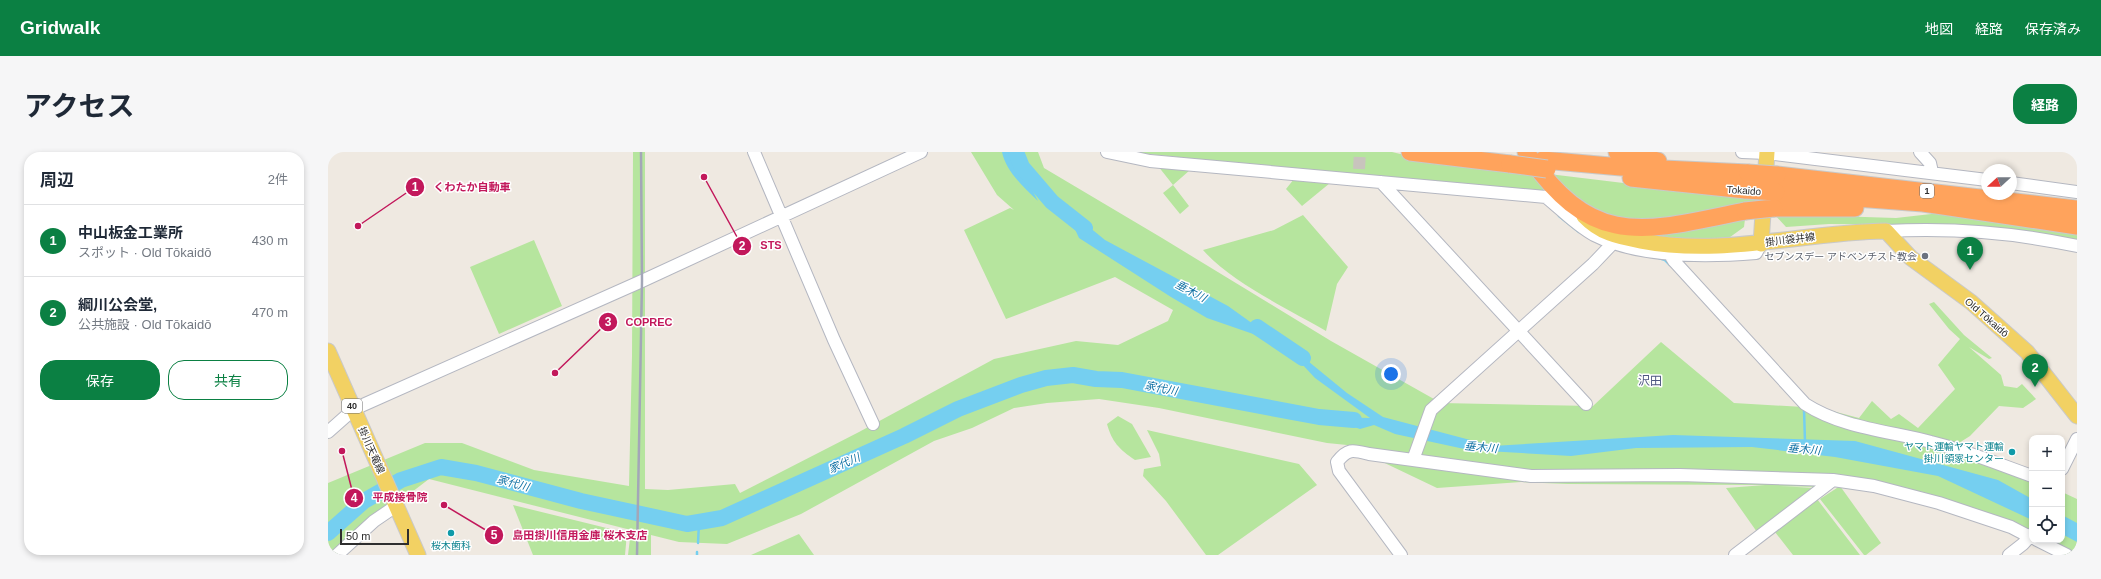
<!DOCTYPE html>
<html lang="ja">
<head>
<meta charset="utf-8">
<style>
  :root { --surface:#fff; --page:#f6f6f7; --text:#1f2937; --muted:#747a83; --line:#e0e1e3; --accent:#0b8043 }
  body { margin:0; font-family:Helvetica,"Noto Sans JP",sans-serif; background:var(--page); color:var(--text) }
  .controls { position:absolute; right:12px; bottom:12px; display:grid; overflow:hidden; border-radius:8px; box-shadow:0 2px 6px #0003 }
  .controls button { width:36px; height:36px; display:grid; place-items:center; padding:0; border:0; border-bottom:1px solid var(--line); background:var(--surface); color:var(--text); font:20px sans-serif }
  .compass { position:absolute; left:1653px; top:12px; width:36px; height:36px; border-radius:50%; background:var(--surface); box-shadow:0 2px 6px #0003; rotate:249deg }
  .scale { position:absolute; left:12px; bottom:10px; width:69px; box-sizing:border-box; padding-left:4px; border:2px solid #2e2e2e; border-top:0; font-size:11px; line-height:14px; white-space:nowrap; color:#2e2e2e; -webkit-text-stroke:3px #fff; paint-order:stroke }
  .you { position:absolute; left:1063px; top:222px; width:14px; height:14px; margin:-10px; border:3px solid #fff; border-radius:50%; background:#1a73e8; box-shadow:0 0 0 6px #1a73e833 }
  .badge { display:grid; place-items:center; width:26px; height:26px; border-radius:50%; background:var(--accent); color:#fff; font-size:13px; font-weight:700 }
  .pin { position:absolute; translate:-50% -33px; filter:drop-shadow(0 1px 2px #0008) }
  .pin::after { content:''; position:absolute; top:21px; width:14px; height:12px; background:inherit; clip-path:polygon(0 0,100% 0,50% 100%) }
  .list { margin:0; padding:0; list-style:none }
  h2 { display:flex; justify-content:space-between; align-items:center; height:52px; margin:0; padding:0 16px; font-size:17px }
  h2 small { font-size:13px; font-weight:400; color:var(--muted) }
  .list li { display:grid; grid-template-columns:26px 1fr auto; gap:12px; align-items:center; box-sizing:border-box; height:72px; padding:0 16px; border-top:1px solid var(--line) }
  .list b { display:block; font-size:15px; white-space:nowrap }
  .list p { margin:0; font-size:13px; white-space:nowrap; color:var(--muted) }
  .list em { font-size:13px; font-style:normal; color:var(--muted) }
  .actions { display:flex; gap:8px; padding:12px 16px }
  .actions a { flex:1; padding:9px 0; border:1px solid var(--accent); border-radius:16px; text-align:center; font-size:14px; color:var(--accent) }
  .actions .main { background:var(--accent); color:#fff }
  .icon { flex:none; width:22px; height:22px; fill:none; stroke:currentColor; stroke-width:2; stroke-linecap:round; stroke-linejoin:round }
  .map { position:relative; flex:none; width:1749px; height:403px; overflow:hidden; border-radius:16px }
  header { display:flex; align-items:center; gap:24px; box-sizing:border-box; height:56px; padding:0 20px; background:var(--accent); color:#fff }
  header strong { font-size:19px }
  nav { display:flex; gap:22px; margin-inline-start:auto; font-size:14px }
  .intro { display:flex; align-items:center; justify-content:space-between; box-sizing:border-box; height:96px; padding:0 24px }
  h1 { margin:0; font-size:28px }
  .button { padding:10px 18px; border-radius:16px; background:var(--accent); color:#fff; font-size:14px; font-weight:700 }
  main { display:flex; gap:24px; padding:0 24px }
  aside { flex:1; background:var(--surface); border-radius:16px; box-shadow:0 2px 6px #0003 }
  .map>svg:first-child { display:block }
</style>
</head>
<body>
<header>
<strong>Gridwalk</strong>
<nav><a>地図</a><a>経路</a><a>保存済み</a></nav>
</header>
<div class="intro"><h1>アクセス</h1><a class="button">経路</a></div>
<main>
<aside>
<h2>周辺<small>2件</small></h2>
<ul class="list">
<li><span class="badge">1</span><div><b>中山板金工業所</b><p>スポット · Old Tōkaidō</p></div><em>430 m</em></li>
<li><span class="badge">2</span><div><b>綱川公会堂,</b><p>公共施設 · Old Tōkaidō</p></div><em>470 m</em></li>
</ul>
<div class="actions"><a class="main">保存</a><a>共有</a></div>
</aside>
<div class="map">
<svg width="1749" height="403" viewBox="0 0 1749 403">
  <rect width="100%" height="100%" fill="#efe9e1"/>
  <path fill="#b6e59e" d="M305,0H317V337L340,338L407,332L412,341L531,280L666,207L748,189L790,193L840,169L845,158L787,125L678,167L636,78L682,56L686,58L669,43L643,0H710L716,16L834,86L1003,189L1113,251L1265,254L1333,190L1406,251L1493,256L1531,266L1544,249L1563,267L1571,262L1590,276L1627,237L1610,213L1632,187L1621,177L1601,152L1606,150L1636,183L1664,206L1661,207L1641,195L1673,223L1676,234L1689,236L1694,232L1708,247L1695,256L1671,254L1642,284L1623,296L1704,327V388H1734V340L1749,347V403H1736L1647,363L1504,326L1490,335L1452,334L1486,336L1429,380L1398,336L1437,333L1240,332L1193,330L1109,336L1019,293L999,291L831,256L771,247L719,251L686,256L644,276L606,289L473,362L399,392L351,390L323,383V403H300L303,378L101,327L46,369L9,403H0V331L97,291H134L206,318L301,334L304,204Z
    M800,0H1064L1089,6L1208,20L1220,42Z
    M830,14L862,18L845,33L861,54L852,62L835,41L845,33Z
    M1221,22L1411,45L1521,54L1293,70L1252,53Z
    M966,27L1002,31L974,54L958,37Z
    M1612,61L1749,80V90L1684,78L1634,73L1501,72L1458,75L1446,62L1568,66Z
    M975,63L1020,115L1009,132L998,179C959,156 904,131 875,98L946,78Z
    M1417,67L1416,75L1398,88L1342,90L1321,84Z
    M206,88L234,154L171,182L142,115Z
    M790,264L804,272L823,305L807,308C791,297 784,290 779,272Z
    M819,278L971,312L989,333L890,403H878L838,349L815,324L816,317L833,314L831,302Z
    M1512,334L1553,391L1538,403H1536L1492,347Z
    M1489,347L1532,403H1465L1447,380Z
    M185,353L299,381L297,403H205Z
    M471,382L486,403H423Z"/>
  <path fill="#75cff0" d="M674,0H684L710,49C696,35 678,20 674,0Z
    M740,62L755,70L777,88L900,154L946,187L931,184L879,166L843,145L751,86Z
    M957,194L975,205L1019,241L1055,265L1165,294L1345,283L1527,289L1670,328L1704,347V368L1610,324L1507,305L1424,295L1308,296L1243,304L1141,298L1067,282L1046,273L1032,277L997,265L1042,266L987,226Z
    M1734,363L1749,371V390L1734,382Z"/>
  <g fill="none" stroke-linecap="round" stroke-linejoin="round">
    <path stroke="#75cff0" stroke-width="2.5" d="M1231,64L1251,80
      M1331,106L1337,108L1342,113
      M1476,257L1477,290
      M370,391L371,371
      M369,403V400"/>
    <path stroke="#75cff0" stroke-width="16" d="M688,0L694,15L724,50L757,76
      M929,175L975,206
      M0,381L36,349L73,328L113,315L148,321L253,349L359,372L394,366L576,284L630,257L693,233L718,226L745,223L768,227L794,228L991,265L1026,268"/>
    <path stroke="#c8c4bd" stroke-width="12" stroke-dasharray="12 6" stroke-linecap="butt" d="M1031,17L1032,0"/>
    <g stroke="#b4b7c1" stroke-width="14">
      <path id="minor" d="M426,0L506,188L545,272
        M779,0L822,9L1218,45C1234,58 1248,73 1266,83C1311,106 1379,105 1428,101L1433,92
        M1414,0L1439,1L1659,28
        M1592,0L1602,11L1604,20
        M1053,30L1258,252
        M1683,31L1749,40
        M1558,79C1625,76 1683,80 1749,94
        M1341,101L1346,109L1477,252C1514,276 1561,279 1603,290C1637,298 1670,312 1704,324
        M0,280L26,257L314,129L593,0
        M1085,308L1103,258L1265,112L1285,91
        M1734,317L1749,287
        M1709,388L1739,403
        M9,403L46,369L68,354
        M1073,403L1011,319L1009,310C1020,296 1025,298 1041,302L1203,324L1352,323L1505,328L1546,334L1611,351L1683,375L1704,386
        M1407,403L1505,328
        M1681,403L1695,392L1704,382"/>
    </g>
    <g stroke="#c9c9c9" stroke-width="17">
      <path id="major" d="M1256,64C1272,81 1290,85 1313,89C1395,105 1475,80 1558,79L1583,106L1643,150L1699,200L1749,264
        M1433,92L1439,0
        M0,199L90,403"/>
    </g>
    <g stroke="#c9c9c9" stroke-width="19">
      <path id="highway" d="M1082,0L1182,12
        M1198,0C1264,98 1315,80 1417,59
        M1289,0L1330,9
        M1215,8L1293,15L1420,21
        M1449,23L1749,57
        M1303,26L1418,38
        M1448,40L1595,51L1749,74
        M1446,56H1527"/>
    </g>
    <use href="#minor" stroke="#fff" stroke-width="12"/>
    <use href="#major" stroke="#f2d163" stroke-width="15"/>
    <use href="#highway" stroke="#ffa35c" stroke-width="17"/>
    <path stroke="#a3a6b8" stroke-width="2.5" d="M309,403L314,129L313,0"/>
    <g stroke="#c9c9c9" stroke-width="19" stroke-linecap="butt">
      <path id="highway-bridge" d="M1182,12L1219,17
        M1420,21L1449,23
        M1418,38L1448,40
        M1417,59L1446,56"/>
    </g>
    <use href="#highway-bridge" stroke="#ffa35c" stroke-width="17"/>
  </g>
  <circle fill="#6b7280" stroke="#fff" stroke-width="1.5" cx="1597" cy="104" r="4"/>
  <g fill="#0f9aa8" stroke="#fff" stroke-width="1.5">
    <circle cx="1684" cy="300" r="4"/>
    <circle cx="123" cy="381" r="4"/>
  </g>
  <g text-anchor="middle" stroke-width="3" stroke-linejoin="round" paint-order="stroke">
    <g fill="#fff" stroke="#6d6d6d" stroke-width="1">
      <rect x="1592" y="32" width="14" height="14" rx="3"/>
      <rect x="14" y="247" width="20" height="14" rx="3"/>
    </g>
    <g font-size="9" font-weight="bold" fill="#2e2e2e">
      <text x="1599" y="42">1</text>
      <text x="24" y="257">40</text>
    </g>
    <g font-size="10" fill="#2e2e2e" stroke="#fff">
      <text transform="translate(1416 38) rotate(4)" y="4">Tokaido</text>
      <text transform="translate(1462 87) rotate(-7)" y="4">掛川袋井線</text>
      <text transform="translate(1659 165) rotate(41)" y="4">Old Tōkaidō</text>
      <text transform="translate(44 298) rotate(66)" y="4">掛川天竜線</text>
    </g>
    <g font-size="10" fill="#5b616d" stroke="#fff" text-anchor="end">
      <text x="1589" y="108">セブンスデー アドベンチスト教会</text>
    </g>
    <g font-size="10" fill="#0d838f" stroke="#fff" text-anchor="end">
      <text x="1676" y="298">ヤマト運輸ヤマト運輸<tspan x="1676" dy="12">掛川領家センター</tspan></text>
      <text x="123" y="397" text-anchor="middle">桜木歯科</text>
    </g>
    <g font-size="11" font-style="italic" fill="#0d6fa3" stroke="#fff">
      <text transform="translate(863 139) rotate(28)" y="4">垂木川</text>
      <text transform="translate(833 236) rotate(11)" y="4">家代川</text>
      <text transform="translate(1153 295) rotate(5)" y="4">垂木川</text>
      <text transform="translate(1476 297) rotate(5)" y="4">垂木川</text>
      <text transform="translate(516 311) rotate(-24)" y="4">家代川</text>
      <text transform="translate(185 331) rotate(15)" y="4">家代川</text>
    </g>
    <g font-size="12" fill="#4d5680" stroke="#fff">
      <text x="1322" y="233">沢田</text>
    </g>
  </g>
  <path fill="none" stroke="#c2185b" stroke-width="1.5" d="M30 74L87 35M376 25L414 94M227 221L280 170M14 299L26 346M116 353L166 383"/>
  <g fill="#c2185b" stroke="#fff" stroke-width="1.5">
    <circle cx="30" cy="74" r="4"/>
    <circle cx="376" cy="25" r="4"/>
    <circle cx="227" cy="221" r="4"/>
    <circle cx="14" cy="299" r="4"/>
    <circle cx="116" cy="353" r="4"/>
    <circle cx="87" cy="35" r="10"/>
    <circle cx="414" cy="94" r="10"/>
    <circle cx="280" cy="170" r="10"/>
    <circle cx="26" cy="346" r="10"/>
    <circle cx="166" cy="383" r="10"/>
  </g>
  <g font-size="12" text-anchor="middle" font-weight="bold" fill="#fff">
    <text x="87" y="39">1</text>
    <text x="414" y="98">2</text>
    <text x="280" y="174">3</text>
    <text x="26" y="350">4</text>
    <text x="166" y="387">5</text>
  </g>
  <g font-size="11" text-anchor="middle" font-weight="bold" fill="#c2185b" stroke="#fff" stroke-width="3" stroke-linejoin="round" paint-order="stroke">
    <text x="144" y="39">くわたか自動車</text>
    <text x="443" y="97">STS</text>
    <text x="321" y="174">COPREC</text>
    <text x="72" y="349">平成接骨院</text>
    <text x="252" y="387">島田掛川信用金庫 桜木支店</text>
  </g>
</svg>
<div class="controls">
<button>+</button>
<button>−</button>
<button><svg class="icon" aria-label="locate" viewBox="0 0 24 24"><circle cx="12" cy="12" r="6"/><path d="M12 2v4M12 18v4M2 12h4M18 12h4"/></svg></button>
</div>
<svg class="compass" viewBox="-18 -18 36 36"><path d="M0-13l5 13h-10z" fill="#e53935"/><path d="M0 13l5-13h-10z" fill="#747a83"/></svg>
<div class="scale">50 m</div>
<div class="you"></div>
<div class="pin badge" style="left:1642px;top:118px">1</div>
<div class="pin badge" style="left:1707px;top:235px">2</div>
</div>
</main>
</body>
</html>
